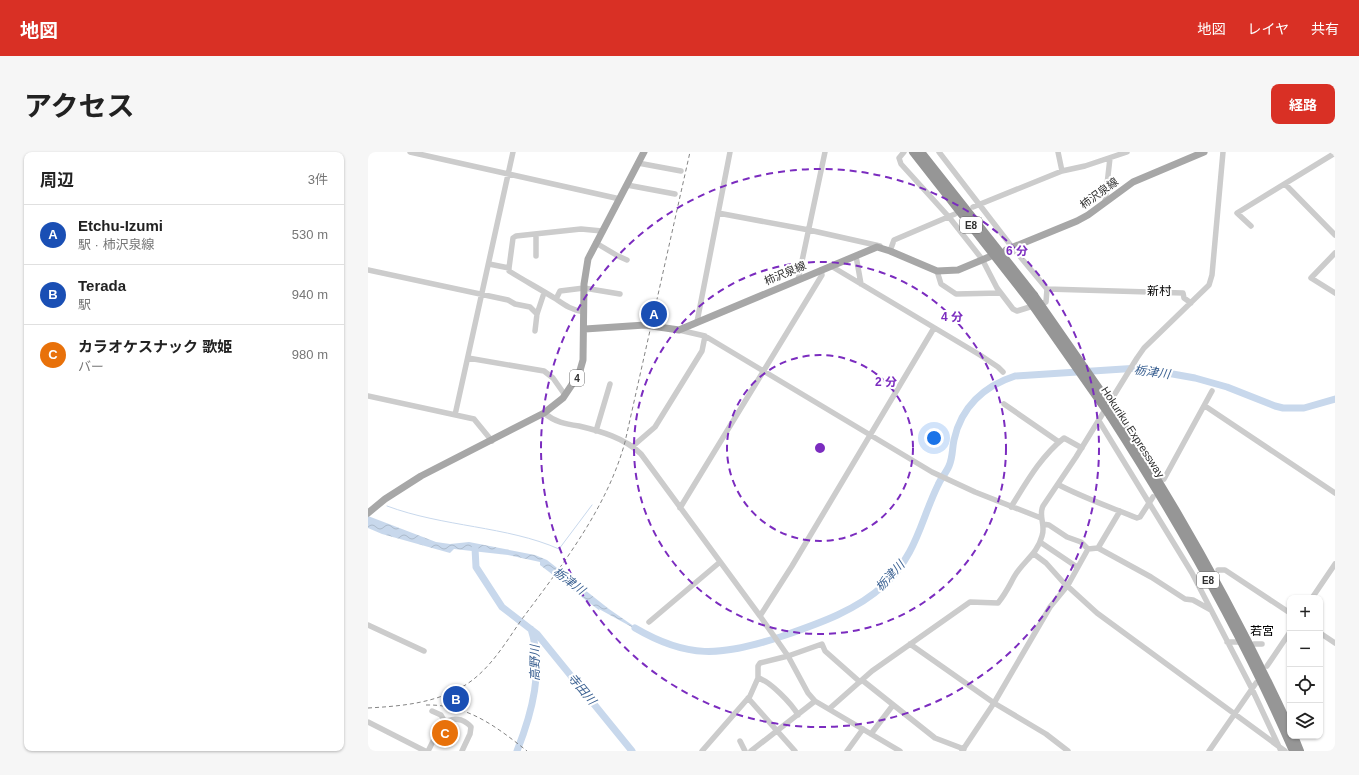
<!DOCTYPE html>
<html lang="ja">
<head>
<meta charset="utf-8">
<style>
  :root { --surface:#fff; --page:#f6f6f6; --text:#222; --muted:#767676; --line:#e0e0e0; --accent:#d93025 }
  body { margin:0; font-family:Helvetica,"Noto Sans JP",sans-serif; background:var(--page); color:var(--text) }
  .controls { position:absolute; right:12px; bottom:12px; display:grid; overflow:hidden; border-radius:8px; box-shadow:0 1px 3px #0004 }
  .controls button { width:36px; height:36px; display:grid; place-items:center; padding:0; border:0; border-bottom:1px solid var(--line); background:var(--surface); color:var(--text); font:20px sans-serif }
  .you { position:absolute; left:566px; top:286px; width:14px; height:14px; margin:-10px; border:3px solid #fff; border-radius:50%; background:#1a73e8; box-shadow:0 0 0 6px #1a73e833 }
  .badge { display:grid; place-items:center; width:26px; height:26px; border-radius:50%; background:var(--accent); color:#fff; font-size:13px; font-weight:700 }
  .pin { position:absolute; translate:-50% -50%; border:2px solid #fff; box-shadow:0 1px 4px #0006 }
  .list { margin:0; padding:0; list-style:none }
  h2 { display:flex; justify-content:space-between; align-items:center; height:52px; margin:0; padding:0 16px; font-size:17px }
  h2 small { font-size:13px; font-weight:400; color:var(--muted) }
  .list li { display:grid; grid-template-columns:26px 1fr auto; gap:12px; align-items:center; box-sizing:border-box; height:60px; padding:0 16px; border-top:1px solid var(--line) }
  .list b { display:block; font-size:15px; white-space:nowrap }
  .list p { margin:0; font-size:13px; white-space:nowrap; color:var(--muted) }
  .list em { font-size:13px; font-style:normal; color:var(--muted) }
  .icon { flex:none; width:22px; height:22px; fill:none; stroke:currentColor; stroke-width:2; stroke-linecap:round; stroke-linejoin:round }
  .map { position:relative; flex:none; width:967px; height:599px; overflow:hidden; border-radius:8px }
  header { display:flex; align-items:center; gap:24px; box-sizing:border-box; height:56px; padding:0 20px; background:var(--accent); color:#fff }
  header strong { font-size:19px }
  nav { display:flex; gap:22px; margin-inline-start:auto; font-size:14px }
  .intro { display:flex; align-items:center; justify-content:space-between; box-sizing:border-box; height:96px; padding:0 24px }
  h1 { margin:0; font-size:28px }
  .button { padding:10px 18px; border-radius:8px; background:var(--accent); color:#fff; font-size:14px; font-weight:700 }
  main { display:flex; gap:24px; padding:0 24px }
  aside { flex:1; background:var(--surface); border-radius:8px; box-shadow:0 1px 3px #0004 }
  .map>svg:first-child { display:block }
</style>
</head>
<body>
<header>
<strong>地図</strong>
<nav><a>地図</a><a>レイヤ</a><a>共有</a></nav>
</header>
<div class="intro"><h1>アクセス</h1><a class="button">経路</a></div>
<main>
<aside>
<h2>周辺<small>3件</small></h2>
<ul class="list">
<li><span class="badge" style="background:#1a4fb4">A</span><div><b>Etchu-Izumi</b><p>駅 · 柿沢泉線</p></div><em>530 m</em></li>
<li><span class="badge" style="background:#1a4fb4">B</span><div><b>Terada</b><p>駅</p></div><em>940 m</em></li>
<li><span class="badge" style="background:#e8710a">C</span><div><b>カラオケスナック 歌姫</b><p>バー</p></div><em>980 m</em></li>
</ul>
</aside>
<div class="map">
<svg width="967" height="599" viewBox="0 0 967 599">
  <defs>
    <pattern id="water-waves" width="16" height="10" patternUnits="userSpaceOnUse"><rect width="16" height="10" fill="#c8d8ec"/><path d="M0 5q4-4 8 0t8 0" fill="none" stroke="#acbacb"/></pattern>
  </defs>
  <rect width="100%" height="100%" fill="#fff"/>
  <path fill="url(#water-waves)" d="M0,364L68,390L82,392L101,390L167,403L179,408L241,457L280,484L231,457L232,459L172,413V410L140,403L86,397L82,401L14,382L0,376Z"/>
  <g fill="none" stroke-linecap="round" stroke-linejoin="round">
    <path stroke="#c8d8ec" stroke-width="1" d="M19,354C75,375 139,374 191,397L224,353"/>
    <path stroke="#c8d8ec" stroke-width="7" d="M107,396L108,415L134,455L169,482L264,599
      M267,476C320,507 352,504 409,486C446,473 487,460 516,433C549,402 552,370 570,333C573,326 578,321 581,314C585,305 584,297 586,288C593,255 616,234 647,224L771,216L827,226L859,235L907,254L915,256H936L967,247
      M149,599C164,561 176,517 163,477"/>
    <path stroke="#ccc" stroke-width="5.5" d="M42,0L252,47
      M536,0L531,6L533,12L581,65L614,107L629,136L645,157L649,159L678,150L679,137L644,95L571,0
      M690,0L694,19
      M270,11L313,19
      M917,32L967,83
      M259,33L307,42
      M737,50L742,6
      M605,55L694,19L717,14L759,0
      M350,61L441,78L512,94
      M883,74L869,61L967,1
      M168,82V104
      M228,91L250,104L259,108
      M522,99L526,88L587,62
      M967,101L943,126L967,141
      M488,104L493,132
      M121,112L141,116V119C157,129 172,137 188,147C198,154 204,158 216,160
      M463,114L612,203L630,215L635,220
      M141,116L145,86L148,84L213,77L234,79
      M0,118L140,148L147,152L162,155L169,162
      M569,119L573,132L588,142L632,141
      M430,128L457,0
      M679,137L815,141L816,146L823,151
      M188,147L192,139L216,136L252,142
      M329,170L362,0
      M281,173L283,164
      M311,178L337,184L564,320L607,340L673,366
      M167,179L169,162L176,141
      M100,206L176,219L185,226L197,243
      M0,244L106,267L124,289
      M636,252L691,290
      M837,254L967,341
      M176,261C187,270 197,272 211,274C232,279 257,286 273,302L392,464L420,504L440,541L447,549L532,599
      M87,263L145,0
      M731,269L824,421L884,537L913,599
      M228,279L242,232
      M265,294L287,275L334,199L337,184
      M796,327L844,239
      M691,333C716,346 742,355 769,366L772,365L785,345
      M643,355C658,331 673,304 696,286L714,296
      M312,356L454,123L453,118
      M675,372L681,373L699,385L713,390L720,397
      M672,390L709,415
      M730,396L752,359
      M666,402L678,411L695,430L729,461L917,599
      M850,418H857L922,461
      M944,446L967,412
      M392,464L424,414L566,176
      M281,470L352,410
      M0,473L56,499
      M952,481L967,491
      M859,490H870
      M542,492L626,551L678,582L700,599
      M886,492H894
      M899,514L922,480
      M390,526C402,529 424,552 430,563
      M494,528L567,586L596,597
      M380,546L427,599
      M461,557L504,519L602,450L630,451C638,441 640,436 646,425C655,409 669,403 674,384C678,373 670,364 675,354L708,305L769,206L776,196L841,133L844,123L855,0
      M64,559L73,563L77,570
      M0,570L57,599
      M503,582L525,553
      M372,589L377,599
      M60,599C68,585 73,563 93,568C98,570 100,571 103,575L102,582L94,599
      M334,599L382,544L390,526V514L392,511L420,504L454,492L457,499L492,530
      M383,599L447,549
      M479,599L495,577
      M594,599L626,551L682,455L700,433L720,397L730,396L783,425L817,447L825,448L843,458
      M841,599L888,531"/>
    <path stroke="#a7a7a7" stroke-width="7" d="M638,98L709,69L720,63L765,30L836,0
      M217,177L277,173L311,178L509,95L522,99L569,119L590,118L621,105
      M0,361L17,347L53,324L176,261L195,246L211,222L215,208L216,132L220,107L276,0"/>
    <path stroke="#969696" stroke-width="8" d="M545,0L660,147
      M553,0L666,143
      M746,258C812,360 871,466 922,576
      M742,264C811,371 874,482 925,599
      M926,584L932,599"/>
    <path stroke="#848484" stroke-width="1" stroke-dasharray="4 3" stroke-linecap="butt" d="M58,553C99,552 129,575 159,599
      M0,556C35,554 69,551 99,532C123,516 138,490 154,467C195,412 239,356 257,290L322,0"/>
    <path stroke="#969696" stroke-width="8" d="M666,143L746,258
      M660,147L742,264"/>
  </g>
  <g fill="none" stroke="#7b2cbf" stroke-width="2" stroke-dasharray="7 5">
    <circle cx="452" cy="296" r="93"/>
    <circle cx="452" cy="296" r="186"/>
    <circle cx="452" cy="296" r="279"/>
  </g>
  <g text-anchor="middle" stroke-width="4" stroke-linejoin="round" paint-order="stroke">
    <g fill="#fff" stroke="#6d6d6d" stroke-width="1">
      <rect x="592" y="65" width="22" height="16" rx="3"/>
      <rect x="202" y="218" width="14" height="16" rx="3"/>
      <rect x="829" y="420" width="22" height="16" rx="3"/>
    </g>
    <g font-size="10" font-weight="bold" fill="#2f2f2f">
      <text x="603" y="77">E8</text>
      <text x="209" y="230">4</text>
      <text x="840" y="432">E8</text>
    </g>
    <g font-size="11" fill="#2f2f2f" stroke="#fff">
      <text transform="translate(731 41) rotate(-36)" y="4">柿沢泉線</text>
      <text transform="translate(417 121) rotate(-23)" y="4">柿沢泉線</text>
      <text transform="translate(765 280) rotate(57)" y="4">Hokuriku Expressway</text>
    </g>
    <g font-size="12" fill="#000" stroke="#fff">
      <text x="791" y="143">新村</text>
      <text x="894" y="483">若宮</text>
    </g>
    <g font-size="12" font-style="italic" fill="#3b6192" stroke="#fff">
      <text transform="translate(784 220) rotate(8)" y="4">栃津川</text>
      <text transform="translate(522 424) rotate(-47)" y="4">栃津川</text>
      <text transform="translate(201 429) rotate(37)" y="4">栃津川</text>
      <text transform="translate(167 511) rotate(-90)" y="4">高野川</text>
      <text transform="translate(214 537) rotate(50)" y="4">寺田川</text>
    </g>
  </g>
  <circle cx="452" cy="296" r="6" fill="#7b2cbf" stroke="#fff" stroke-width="2"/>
  <g font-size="12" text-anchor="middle" font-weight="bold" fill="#7b2cbf" stroke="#fff" stroke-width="4" stroke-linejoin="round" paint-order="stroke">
    <text x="649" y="103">6 分</text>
    <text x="584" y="169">4 分</text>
    <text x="518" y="234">2 分</text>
  </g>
</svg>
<div class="controls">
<button>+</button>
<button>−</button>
<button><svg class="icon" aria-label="locate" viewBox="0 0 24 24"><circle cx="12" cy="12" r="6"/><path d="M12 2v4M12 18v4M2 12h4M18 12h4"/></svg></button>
<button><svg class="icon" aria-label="layers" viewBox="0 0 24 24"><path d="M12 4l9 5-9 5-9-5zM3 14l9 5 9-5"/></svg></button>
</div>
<div class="you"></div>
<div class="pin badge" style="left:286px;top:162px;background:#1a4fb4">A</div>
<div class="pin badge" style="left:88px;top:547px;background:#1a4fb4">B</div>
<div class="pin badge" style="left:77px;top:581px;background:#e8710a">C</div>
</div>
</main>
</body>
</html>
